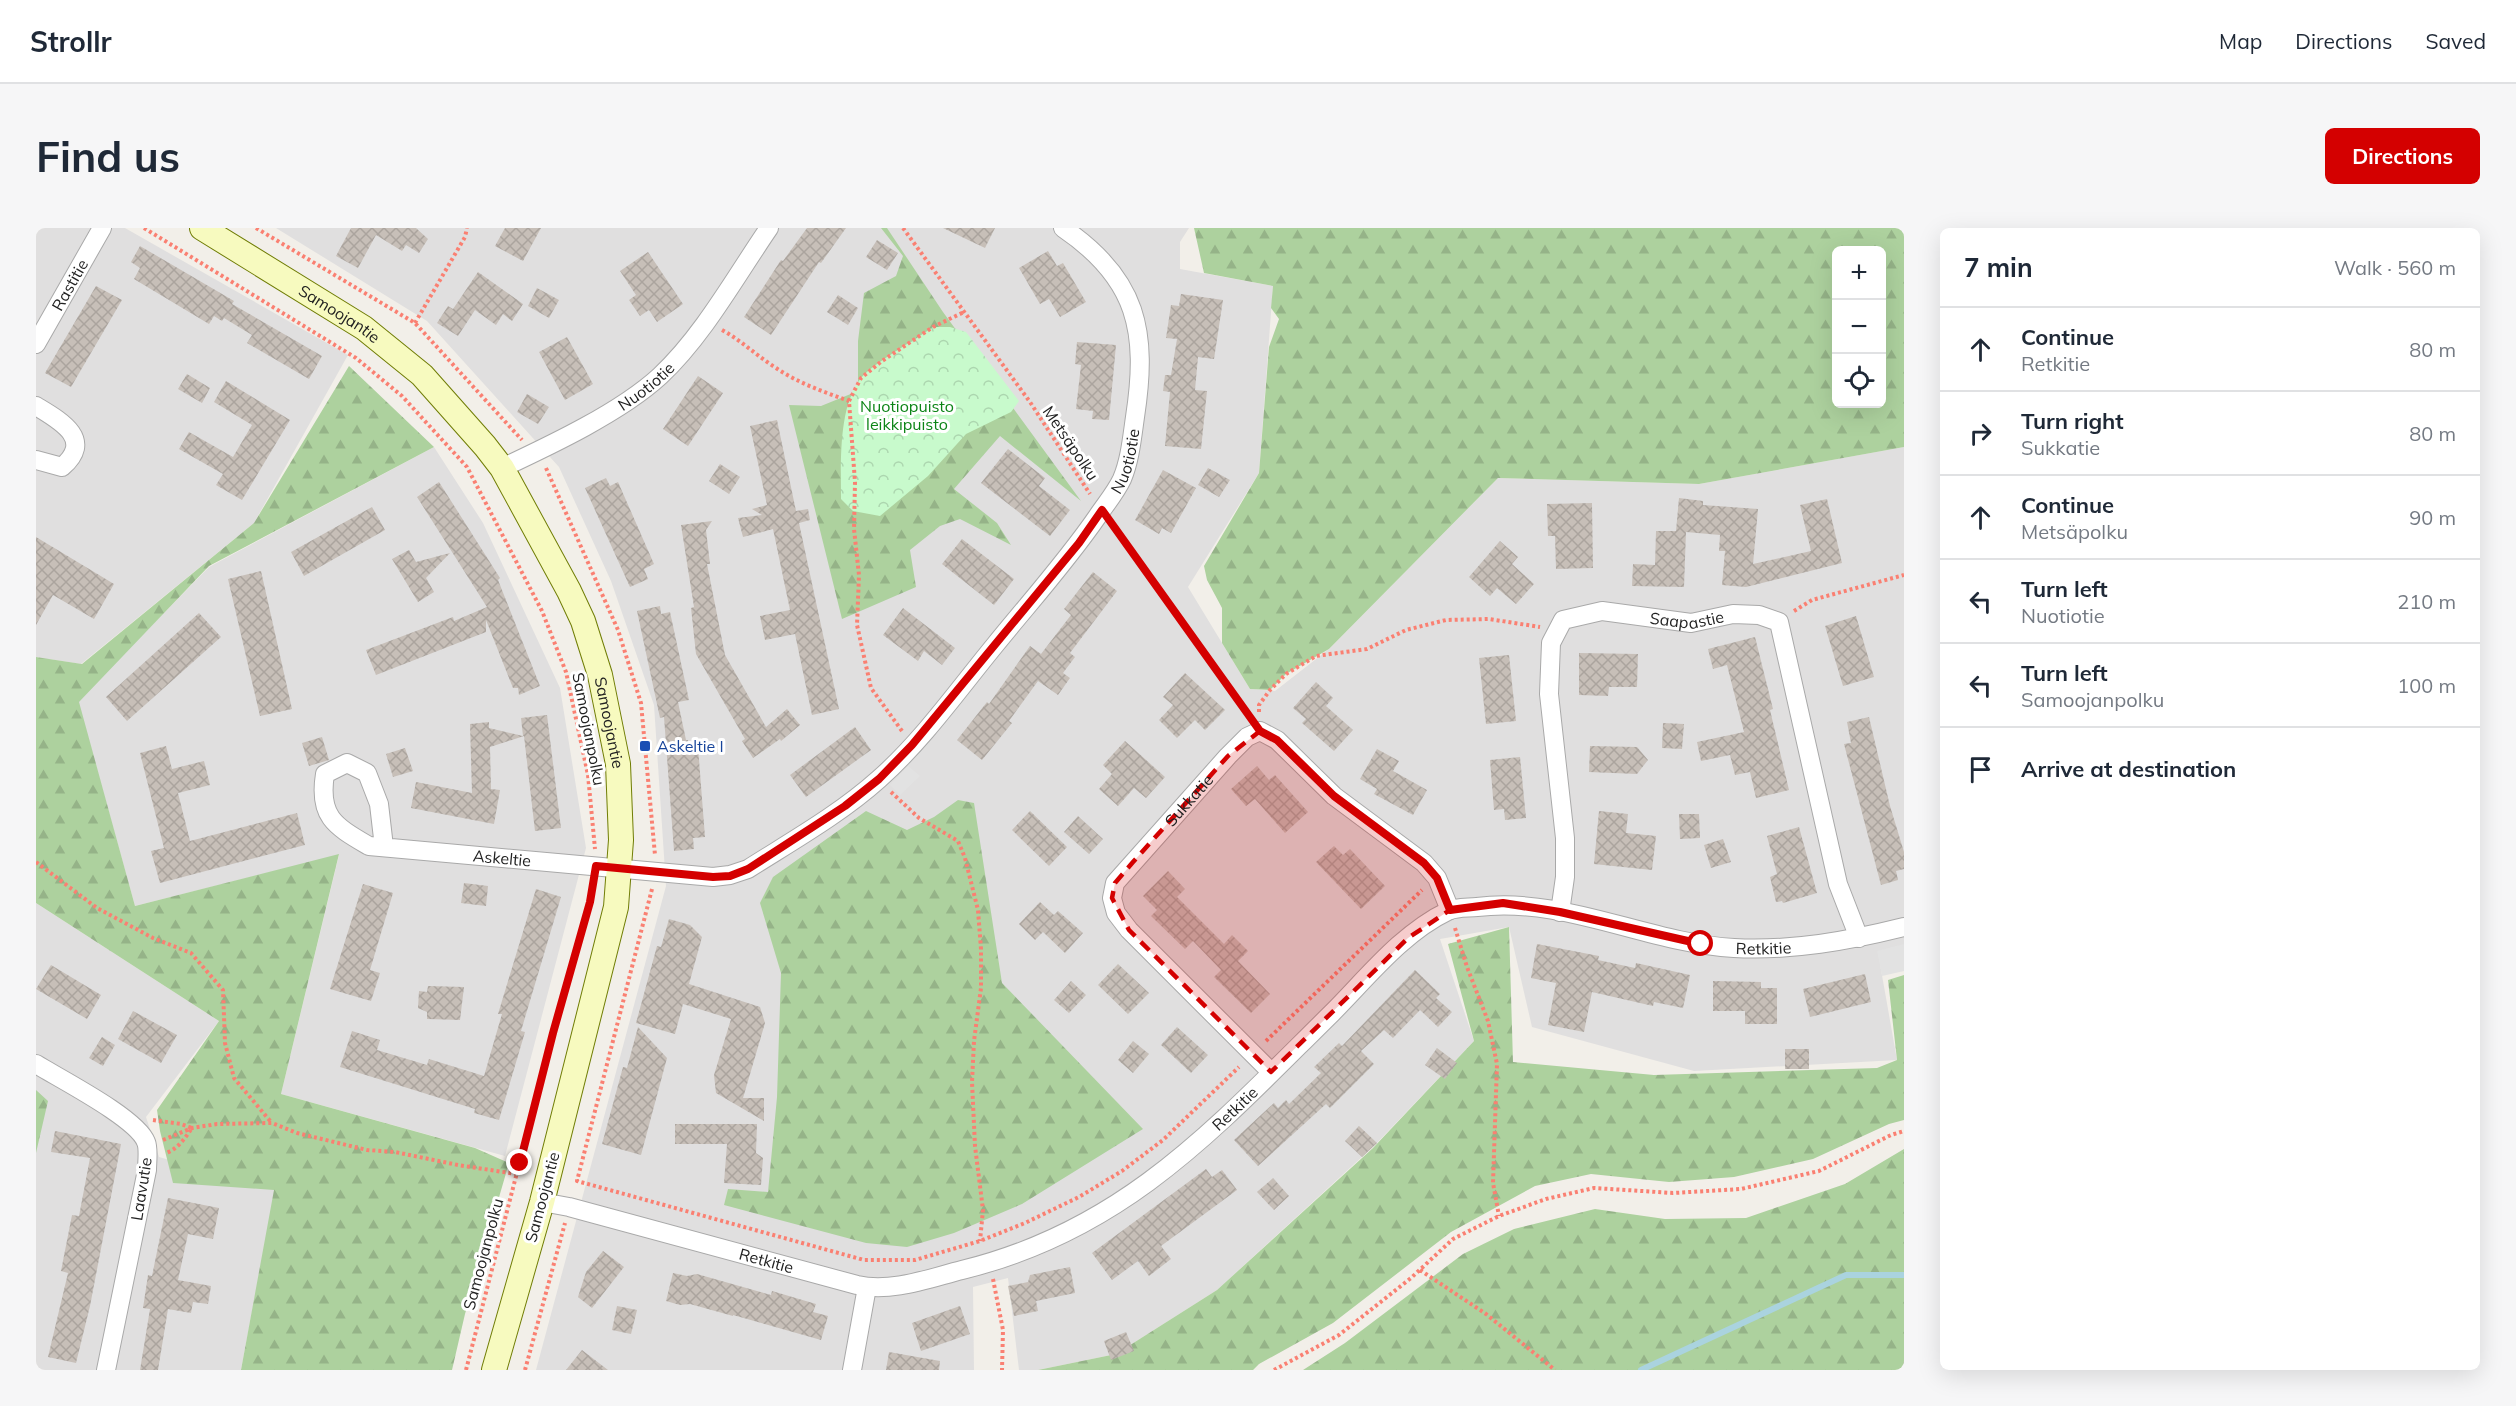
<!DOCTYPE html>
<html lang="en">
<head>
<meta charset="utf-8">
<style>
  :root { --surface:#fff; --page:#f6f6f7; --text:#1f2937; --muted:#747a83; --line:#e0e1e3; --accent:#d40000 }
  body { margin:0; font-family:Mulish,sans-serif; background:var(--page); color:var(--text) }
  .controls { position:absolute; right:18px; top:18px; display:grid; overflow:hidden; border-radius:9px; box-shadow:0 6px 24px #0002 }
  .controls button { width:54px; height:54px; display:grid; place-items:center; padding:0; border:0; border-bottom:2px solid var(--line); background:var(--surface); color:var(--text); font:30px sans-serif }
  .stop { position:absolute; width:18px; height:18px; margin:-14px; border:4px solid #d40000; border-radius:50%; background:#fff }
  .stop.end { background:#d40000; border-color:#fff; box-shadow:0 2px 6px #0008 }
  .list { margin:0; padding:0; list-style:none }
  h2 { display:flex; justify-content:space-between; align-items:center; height:78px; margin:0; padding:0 24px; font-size:26px }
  h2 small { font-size:20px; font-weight:400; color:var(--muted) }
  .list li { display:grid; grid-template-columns:39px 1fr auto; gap:18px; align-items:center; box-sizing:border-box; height:84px; padding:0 24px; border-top:2px solid var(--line) }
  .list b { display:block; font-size:22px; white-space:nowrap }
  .list p { margin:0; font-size:20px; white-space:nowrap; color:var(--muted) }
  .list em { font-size:20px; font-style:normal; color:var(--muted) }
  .icon { flex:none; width:33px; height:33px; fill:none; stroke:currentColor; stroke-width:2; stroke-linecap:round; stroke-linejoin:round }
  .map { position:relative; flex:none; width:1868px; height:1142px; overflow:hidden; border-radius:9px }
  header { display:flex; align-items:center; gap:36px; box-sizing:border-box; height:84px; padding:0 30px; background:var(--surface); border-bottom:2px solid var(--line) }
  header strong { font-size:28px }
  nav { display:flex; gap:33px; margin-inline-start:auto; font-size:21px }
  .intro { display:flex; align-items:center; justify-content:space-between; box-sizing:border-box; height:144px; padding:0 36px }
  h1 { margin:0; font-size:42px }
  .button { padding:15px 27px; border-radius:9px; background:var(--accent); color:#fff; font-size:21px; font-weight:700 }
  main { display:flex; gap:36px; padding:0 36px }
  aside { flex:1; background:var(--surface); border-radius:9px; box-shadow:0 6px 24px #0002 }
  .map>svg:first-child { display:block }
</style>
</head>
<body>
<header>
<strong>Strollr</strong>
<nav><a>Map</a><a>Directions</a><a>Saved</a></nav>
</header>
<div class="intro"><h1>Find us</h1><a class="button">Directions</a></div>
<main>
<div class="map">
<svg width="1868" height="1142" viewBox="0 0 1868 1142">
  <defs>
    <pattern id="forest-firs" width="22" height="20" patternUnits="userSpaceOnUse" patternTransform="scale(1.5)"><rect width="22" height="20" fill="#add19e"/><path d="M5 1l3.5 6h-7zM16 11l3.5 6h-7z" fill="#95b388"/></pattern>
    <pattern id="park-crowns" width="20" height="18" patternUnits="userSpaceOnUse" patternTransform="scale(1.5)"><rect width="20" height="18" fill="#c8facc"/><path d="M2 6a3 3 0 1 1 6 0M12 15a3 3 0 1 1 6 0" fill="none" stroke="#acd6af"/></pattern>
    <pattern id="building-cross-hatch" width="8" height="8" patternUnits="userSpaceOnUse" patternTransform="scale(1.5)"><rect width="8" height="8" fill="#c7bfb8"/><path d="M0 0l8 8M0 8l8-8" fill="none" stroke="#aba49e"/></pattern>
  </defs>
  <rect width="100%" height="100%" fill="#f2efe9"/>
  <path fill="#e0dfdf" d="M0,0H89L312,127L218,295L45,436L0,429Z
    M240,0H1153L1144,14V41L1237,58L1223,245L1152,359L1214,461L1239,463L1293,421L1462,250L1663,256L1868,219V730L1844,736L1861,832L1658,843L1496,799L1473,699L1404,711L1438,813L1339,917L1181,1062L1080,1126L1002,1142H983L972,1050L937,1059L938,1142H500L630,658L618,477L575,353L523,239L391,93Z
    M398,219L447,295L524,460L550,620L469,928L245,866L303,627L99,678L42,473L173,339Z
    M0,675L183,793L110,889L123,929L239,962L205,1142H0Z"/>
  <path fill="url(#forest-firs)" fill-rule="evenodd" d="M845,0H851L907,84L1045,273L964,208L918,261L961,295L975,317L924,291L904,298L874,322L880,359L806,391L753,177L785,178L822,163V113L828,65L860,48L867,28Z
    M1158,0H1868V219L1663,256L1462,250L1293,421L1250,446L1234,462L1214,461L1186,415V380L1171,352L1168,338L1223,245L1233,119L1243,91L1235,80L1237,58L1168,45ZM1800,22H1846V176H1800Z
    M313,138L398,219L173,338L43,474L99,678L303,626L245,866L439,920L473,935L429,1086L416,1142H205L238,962L137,955L124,903L121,882L183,793L0,675V429L46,436L218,295Z
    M922,572L938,575L966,755L1107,901L986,976L918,1005L871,1019L830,1015L688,977L692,961L732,964L741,869L745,745L724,675L737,649L830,583L871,602L898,589Z
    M1473,699L1477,834L1618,847L1841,840L1861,832L1852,752L1868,747V892L1853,896L1777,931L1698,949L1633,954L1555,946L1499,958L1415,1004L1297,1095L1223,1136L1217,1142H1002L1080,1126L1181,1062L1337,920L1438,813L1412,716Z
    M0,862L12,873L0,925Z
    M1868,921V1142H1267L1309,1115L1427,1026L1478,1001L1559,981L1629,991L1710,990L1809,956Z"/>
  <path fill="url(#park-crowns)" d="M897,99H914L930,104L983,173L975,184L930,206L892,248L844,288L817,283L805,271C805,236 802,178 825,150C839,134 878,113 897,99Z"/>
  <path fill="#e2e2e2" d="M872,538L884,548L864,567L854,557Z
    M1868,716V743L1846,748L1841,723Z"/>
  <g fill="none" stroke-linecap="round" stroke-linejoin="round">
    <path stroke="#aad3df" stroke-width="6" d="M1605,1142L1810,1047H1868"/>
  </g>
  <path fill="url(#building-cross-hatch)" d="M315,0H380L392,11L383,25L370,17L366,23L340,7L322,40L300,28Z
    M469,0H505L487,33L459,18Z
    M771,0H810L785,35L783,34L735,107L708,89L745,32L747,33Z
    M907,0H959L949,20Z
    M841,12L862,25L851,42L830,29Z
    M104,18L198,73L196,76L286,128L273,151L211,115L216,107L188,90L186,93L178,88L173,96L98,51L104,40L95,34Z
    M1012,23L1021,38L1027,35L1050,74L1024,89L1013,71L1004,76L983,40Z
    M612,24L647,76L621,94L613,82L604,88L593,72L600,67L584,43Z
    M442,44L487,76L476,93L467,86L460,97L439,82L422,108L401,95L412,78L417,81Z
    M60,58L86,72L35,159L9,145Z
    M501,60L523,72L513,90L492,78Z
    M1145,66L1187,72L1178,131L1162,129L1159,162L1171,163L1165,221L1129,218L1134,164L1127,163L1129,147H1135L1141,111L1130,110L1135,77L1143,78Z
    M802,67L822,80L812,97L791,84Z
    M531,109L557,156L529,172L503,124Z
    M1041,114L1080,117L1073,192L1056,191L1057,183L1040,181L1045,137L1039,136Z
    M151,146L174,160L166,175L142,161Z
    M662,148L687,165L652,218L627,201Z
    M190,153L254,192L206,272L180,257L187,246L143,221L153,204L197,229L216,197L178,174Z
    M491,166L513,179L502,196L481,184Z
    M741,192L760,283L772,281L774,292L763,295L803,481L776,487L759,406L729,412L724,388L754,382L737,301L707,309L702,290L726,287L716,281L731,277L714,198Z
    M972,221L1009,250L1003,258L1034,282L1014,308L945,255Z
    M684,236L704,249L693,266L673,253Z
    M1172,240L1194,252L1183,269L1162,257Z
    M1127,242L1160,260L1135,305L1126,300L1123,306L1099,292Z
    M570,250L574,258L582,254L618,336L608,341L612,351L594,359L549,260Z
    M403,254L464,350L462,352L504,458L483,467L482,460H477L450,392V404L340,447L330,422L417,389L418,393L451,379L381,269Z
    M1643,270L1667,273V277L1722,281L1717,336L1775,323L1764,277L1791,271L1806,335L1710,359L1686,357L1689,323H1683L1684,307L1650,304L1648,359L1596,358L1597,336L1619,337L1620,303H1640Z
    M1556,275L1557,340L1520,341L1519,308H1512L1511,276Z
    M336,279L349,302L268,348L255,324Z
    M676,293L670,302L674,336H671L689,427L730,499L751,481L764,497L745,513L744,511L717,530L706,513L709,511L660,426L655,380L658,379L645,297Z
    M0,309L78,356L58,391L17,367L0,397Z
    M926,311L978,351L958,377L906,336Z
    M1464,313L1482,329L1476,336L1498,356L1480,376L1461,360L1454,368L1433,349Z
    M373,322L380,334L414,325L390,350L398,364L382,374L356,331Z
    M225,343L256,481L224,488L192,351Z
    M1057,344L1081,363L1034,425L1039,429L1027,445L1034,450L1022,467L1002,453L973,493L976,495L946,532L921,512L951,474L953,476L994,418L1005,426L1035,387L1028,381Z
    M624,378L625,386L634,384L653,472L642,474L650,512H652L653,520L662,519L669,609L657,610L658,621L638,623L628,489L624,490L601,383Z
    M867,380L919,420L906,437L888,423L882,433L847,407Z
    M163,385L185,409L91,493L70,469Z
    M1820,388L1838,449L1807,458L1789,398Z
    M1719,409L1737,481L1734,482L1753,562L1720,570L1714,544L1699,547L1694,527L1665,533L1661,514L1708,504L1691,437L1677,441L1672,421Z
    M1543,425L1602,426L1601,459H1573L1572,468L1543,467Z
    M1473,427L1480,493L1450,496L1443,430Z
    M1149,445L1189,482L1169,502L1159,492L1141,510L1123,492L1137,477L1127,469Z
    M1280,454L1297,470L1290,478L1317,502L1298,523L1266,495L1270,491L1257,480Z
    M511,487L525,600L499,603L488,508L454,519L455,561L464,562L458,596L375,580L380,554L436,565L434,496L453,494V500L487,508L485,490Z
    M1833,489L1854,578L1868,624V641L1860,643L1862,652L1845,657L1808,516L1815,515L1811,494Z
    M1627,495L1648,496L1646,521L1626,520Z
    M819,499L835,522L770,569L754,547Z
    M286,509L293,532L273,538L266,515Z
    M1089,513L1129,549L1110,570L1098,560L1082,578L1063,561L1076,546L1067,537Z
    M130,518L136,541L168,533L174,557L142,565L154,613L261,585L269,617L124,655L115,623L128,620L104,525Z
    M1554,518L1601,519L1612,532L1601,546L1553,544Z
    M369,520L377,543L357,549L350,526Z
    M1341,521L1363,533L1357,543L1391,562L1377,587L1338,566L1341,561L1324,551Z
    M1484,529L1490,590L1469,592L1468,581L1458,582L1454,532Z
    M1221,538L1233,552L1239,547L1272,584L1249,605L1219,571L1210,578L1195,561Z
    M994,583L1031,619L1013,638L976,602Z
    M1563,583L1592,586L1590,605L1620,608L1616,642L1558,636Z
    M1643,586H1663L1664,610L1644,611Z
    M1042,588L1067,611L1053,626L1028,604Z
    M1763,599L1781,665L1747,675L1746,673L1740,674L1734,649L1741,646L1731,608Z
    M1687,611L1695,634L1675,640L1668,617Z
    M1298,618L1307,627L1314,621L1349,658L1325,681L1280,634Z
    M1132,643L1149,661L1141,669L1188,716L1196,707L1212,723L1202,733L1234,766L1215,785L1178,749L1185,742L1157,713L1149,721L1115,688L1121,682L1107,668Z
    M428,655L452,658L450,678L425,675Z
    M327,656L357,665L334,742L344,745L335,773L294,761Z
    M500,661L525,669L485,803L489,804L463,892L438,885L439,881L304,839L316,803L344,812L341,822L391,837L393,831L448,848L466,786H462Z
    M1004,674L1018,687L1022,683L1047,705L1029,725L1007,704L999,712L983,696Z
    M633,691L654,697L666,709L653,756L724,779L729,795L707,870H728V893L680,865L678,847L695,791L647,776L639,806L600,795L621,718L625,719Z
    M1501,716L1563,728L1562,732L1599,740L1600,735L1654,747L1647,780L1618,774L1617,778L1556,764L1548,804L1512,797L1520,755L1495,750Z
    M1082,736L1113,765L1092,786L1062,757Z
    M15,737L65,767L51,791L0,761Z
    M1379,742L1404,766L1400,770L1416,784L1402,799L1384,782L1357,810L1348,802L1325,823L1338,836L1294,880L1290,876L1222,938L1198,912L1238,875L1242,880L1250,872L1253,876L1285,845L1278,839L1303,815L1306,818Z
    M1829,746L1835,774L1774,789L1767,761Z
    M1035,753L1050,767L1033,785L1018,772Z
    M1677,753L1725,754V760H1741V796H1709V783H1677Z
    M392,758L428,759L424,792L391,791V784L382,780L383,763L391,764Z
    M97,783L141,807L125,835L82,811Z
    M602,799L631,830L605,927L566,916L587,839L591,840Z
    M1141,799L1172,827L1155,845L1125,817Z
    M66,809L79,817L67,838L53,830Z
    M1097,813L1113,826L1097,845L1082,832Z
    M1401,820L1421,835L1409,851L1389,837Z
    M1749,821H1773V841H1749Z
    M639,896H721L720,925L727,930L725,957L688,955L691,916H639Z
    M1323,898L1341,915L1326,929L1309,913Z
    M19,903L85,916L54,1078L40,1135L12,1129L32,1045L25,1043L36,987L43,988L54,930L15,924Z
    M1170,941L1176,949L1186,942L1201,962L1125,1018L1135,1031L1113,1048L1102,1033L1076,1052L1056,1025Z
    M1237,950L1253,968L1238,982L1221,964Z
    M132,970L183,980L177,1011L152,1006L142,1052L175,1058L172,1076L157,1074L155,1085L132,1081L122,1142H104L114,1081L107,1080L112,1047L116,1048Z
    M567,1023L588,1039L556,1080L542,1069L550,1044Z
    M1034,1039L1039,1065L1000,1073L1002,1083L978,1088L972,1058L992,1054L994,1047Z
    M637,1045L651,1048L661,1046L735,1067L736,1063L780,1076L777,1084L792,1088L785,1112L697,1087V1088L654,1076L644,1077L630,1073Z
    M581,1078L601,1082L595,1106L576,1102Z
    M924,1078L934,1106L885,1123L876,1095Z
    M1090,1104L1098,1123L1075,1132L1068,1113Z
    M546,1122L572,1142H530Z
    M853,1124L904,1133L903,1142H850Z"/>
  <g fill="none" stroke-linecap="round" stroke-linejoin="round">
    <g stroke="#a9a9a9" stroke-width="20">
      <g id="street">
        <path id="s1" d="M0,116L66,0"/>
        <path d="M0,178C23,192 59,211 26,239L0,232"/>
        <path id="s2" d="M466,240C515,217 585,184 624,148C667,108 700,48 733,0"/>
        <path id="s3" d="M348,619L343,576L331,545L311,535L289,546C282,589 299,598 333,618L677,649L694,647L712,641C756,613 804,586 843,551C887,512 922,462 959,417C993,375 1030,334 1061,289C1069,277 1080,264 1086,251C1094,232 1096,210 1099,189C1112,104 1102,51 1027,0"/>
        <path id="s4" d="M1524,684L1529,649V610L1513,466L1515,415L1527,392L1566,383L1655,395L1697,386L1723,387L1743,394L1802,656L1823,710"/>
        <path d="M0,836C24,851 101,890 110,914C113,921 111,934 111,942L70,1142"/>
        <path id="s5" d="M1235,844L1093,702L1080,685L1076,670L1079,655L1192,528L1211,509L1224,503L1241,512L1298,568L1388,635L1401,650L1414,682"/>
        <path id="s6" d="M506,974L533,979L821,1057C855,1065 894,1050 926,1042C1090,1002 1181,898 1296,785C1331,750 1366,705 1412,683C1420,679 1432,680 1441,679C1528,668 1611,715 1698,720C1756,723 1812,713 1868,699"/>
        <path d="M816,1142L831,1059"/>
      </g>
    </g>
    <g stroke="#707d05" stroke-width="26">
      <g id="secondary">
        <path id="s7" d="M166,0L328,100L386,147L449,218L466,240L533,363L547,393L564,447L582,536L585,612L580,679L506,974L458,1142"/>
      </g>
    </g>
    <path stroke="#fa8072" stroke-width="4" stroke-dasharray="3 3" stroke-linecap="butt" d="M108,0L320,130L366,168L431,239L506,383L530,444L552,547L559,621
      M220,0L379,95L486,212
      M867,0L994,174L1054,266
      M379,95L429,9L431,0
      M686,102C706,113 721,128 740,140C762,155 788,164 813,173
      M510,240L582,402L605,475L619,627
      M1076,297L1213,488
      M1758,383L1776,372L1868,347
      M1223,484V477L1234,462L1250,446L1280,428L1331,421L1370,402L1410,392L1453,391L1504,399
      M866,503L835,460L821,397L823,347L818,301L819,254L813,173L825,150L846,133L897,99L928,84
      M855,564L883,590L922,613L929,630L942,682L945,721V760L938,813L936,854L939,918L947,982L944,1013
      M0,634L61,680L117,710L155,725L187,762L189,815L198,850L235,894
      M616,661L541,953L828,1032H879L944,1013L989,995L1043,969L1086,943L1127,912L1203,839
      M1419,700L1431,739L1452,793L1461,836L1457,955L1463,988
      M1230,813L1386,662
      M117,892L145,896L156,900C149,910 142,921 130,925
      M127,912L156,900L181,896L236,895L261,905L331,922L359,924L422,937L480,946
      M1384,1042L1450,1086L1519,1142
      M957,1051L967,1102L966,1142
      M430,1142L517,805L554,673L557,655
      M489,1142L529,995
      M1238,1142L1303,1107L1375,1050L1417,1011L1463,988L1510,971L1558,960L1637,965L1705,961L1783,943L1855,907L1868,903"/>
    <use href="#street" stroke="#fff" stroke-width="18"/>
    <use href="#secondary" stroke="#f7fabf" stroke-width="24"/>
  </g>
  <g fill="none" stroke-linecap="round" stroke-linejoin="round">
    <path stroke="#d40000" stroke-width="8" d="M484,935L517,805L554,674L560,638L677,649L694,648L712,641L809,578L843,551L876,517L1043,315L1066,282L1224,503L1241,512L1298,568L1388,635L1401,650L1414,682L1467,675L1524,684L1665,716"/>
  </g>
  <path fill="#d40000" fill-opacity="0.2" stroke="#d40000" stroke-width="4.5" stroke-dasharray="12 8" stroke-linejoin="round" d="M1224,503L1241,512L1298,568L1388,635L1401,650L1414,682L1372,710L1235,844L1093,702L1076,670L1079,655L1097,634L1192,528Z"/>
  <rect fill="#1a4fb4" stroke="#fff" stroke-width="2" x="603" y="512" width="12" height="12" rx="3"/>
  <g text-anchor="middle" stroke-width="6" stroke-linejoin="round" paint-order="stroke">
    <g font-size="16" fill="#222" stroke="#fff">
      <text dy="6" stroke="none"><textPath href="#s1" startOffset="68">Rastitie</textPath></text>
      <text dy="6" stroke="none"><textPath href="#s7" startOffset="162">Samoojantie</textPath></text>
      <text dy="6" stroke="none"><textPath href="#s2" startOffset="166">Nuotiotie</textPath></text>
      <text transform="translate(1035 215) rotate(56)" y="6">Metsäpolku</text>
      <text dy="6" stroke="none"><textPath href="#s3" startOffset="1162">Nuotiotie</textPath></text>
      <text dy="6" stroke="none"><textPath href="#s4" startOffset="422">Saapastie</textPath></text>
      <text dy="6" stroke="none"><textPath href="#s7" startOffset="666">Samoojantie</textPath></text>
      <text transform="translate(553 501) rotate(79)" y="6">Samoojanpolku</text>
      <text dy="6" stroke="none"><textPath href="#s5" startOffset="364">Sukkatie</textPath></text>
      <text dy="6" stroke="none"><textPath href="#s3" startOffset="350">Askeltie</textPath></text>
      <text dy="6" stroke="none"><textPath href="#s6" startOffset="1366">Retkitie</textPath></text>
      <text dy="6" stroke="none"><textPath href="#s6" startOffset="754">Retkitie</textPath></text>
      <text transform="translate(105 961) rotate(-81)" y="6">Laavutie</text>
      <text transform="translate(506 969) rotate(-75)" y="6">Samoojantie</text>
      <text transform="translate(447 1026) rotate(-75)" y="6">Samoojanpolku</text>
      <text dy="6" stroke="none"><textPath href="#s6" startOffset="232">Retkitie</textPath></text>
    </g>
    <g font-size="16" fill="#0c8416" stroke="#fff">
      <text x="871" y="184">Nuotiopuisto<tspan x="871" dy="18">leikkipuisto</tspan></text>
    </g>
    <g font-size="16" fill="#164399" stroke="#fff" text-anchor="start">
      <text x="621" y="524">Askeltie I</text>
    </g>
  </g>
</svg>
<div class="controls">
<button>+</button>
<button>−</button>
<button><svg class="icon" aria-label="locate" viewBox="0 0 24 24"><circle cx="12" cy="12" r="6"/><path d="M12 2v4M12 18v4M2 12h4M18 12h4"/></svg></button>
</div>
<div class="stop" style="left:1665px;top:716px"></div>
<div class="stop end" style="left:484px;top:935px"></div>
</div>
<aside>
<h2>7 min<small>Walk · 560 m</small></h2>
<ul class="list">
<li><svg class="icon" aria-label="ahead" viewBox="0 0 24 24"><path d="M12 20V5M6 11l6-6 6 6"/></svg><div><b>Continue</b><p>Retkitie</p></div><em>80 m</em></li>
<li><svg class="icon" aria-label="right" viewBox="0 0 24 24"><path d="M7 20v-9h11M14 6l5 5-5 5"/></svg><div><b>Turn right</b><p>Sukkatie</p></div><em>80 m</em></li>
<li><svg class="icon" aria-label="ahead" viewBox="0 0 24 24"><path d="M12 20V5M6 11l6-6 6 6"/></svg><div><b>Continue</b><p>Metsäpolku</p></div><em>90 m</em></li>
<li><svg class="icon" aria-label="left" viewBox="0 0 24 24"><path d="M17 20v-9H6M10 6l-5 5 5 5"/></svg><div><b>Turn left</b><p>Nuotiotie</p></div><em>210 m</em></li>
<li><svg class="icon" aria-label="left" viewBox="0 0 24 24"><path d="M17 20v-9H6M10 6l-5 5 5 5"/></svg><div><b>Turn left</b><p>Samoojanpolku</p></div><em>100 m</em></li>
<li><svg class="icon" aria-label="arrive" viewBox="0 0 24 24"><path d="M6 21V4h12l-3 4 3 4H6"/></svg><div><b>Arrive at destination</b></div></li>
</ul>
</aside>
</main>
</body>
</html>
